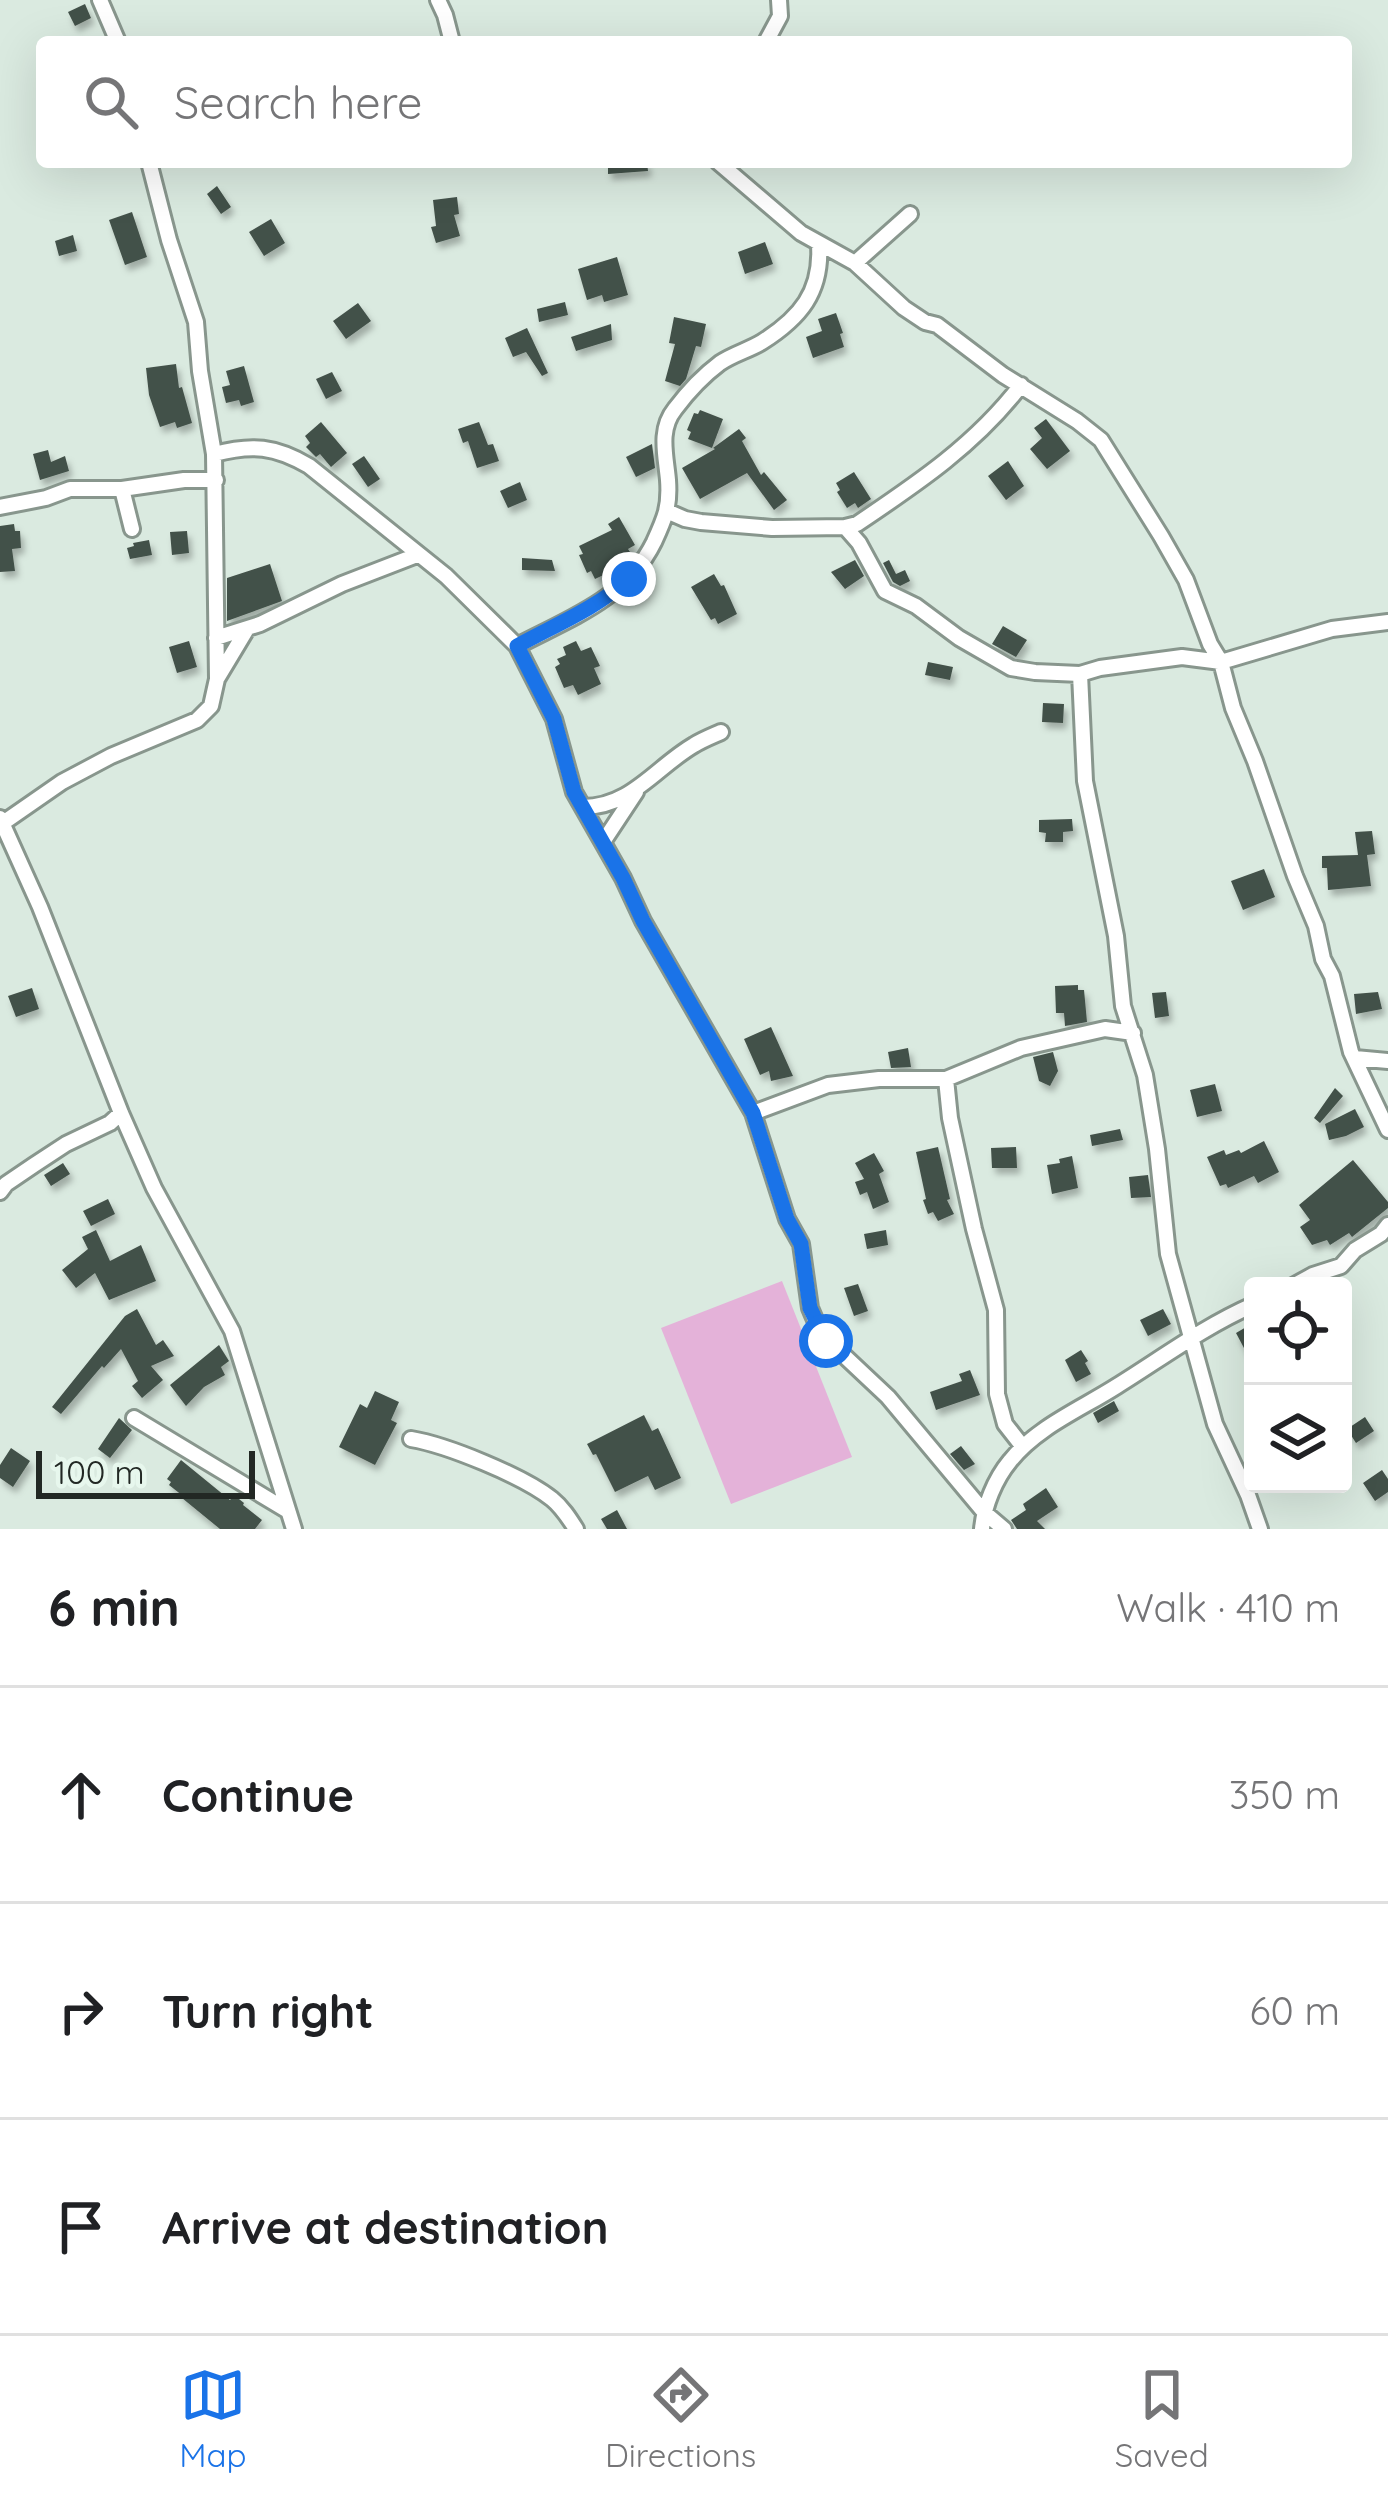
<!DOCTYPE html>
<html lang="en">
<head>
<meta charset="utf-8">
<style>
  :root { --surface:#fff; --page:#f6f6f6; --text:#202124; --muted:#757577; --line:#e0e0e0; --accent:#1a73e8 }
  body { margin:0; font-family:Quicksand,sans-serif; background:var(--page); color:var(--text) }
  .controls { position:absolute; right:36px; bottom:36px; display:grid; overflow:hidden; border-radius:12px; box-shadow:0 12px 48px #0002 }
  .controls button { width:108px; height:108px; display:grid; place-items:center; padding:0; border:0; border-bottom:3px solid var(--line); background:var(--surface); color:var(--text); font:60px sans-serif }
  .scale { position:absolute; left:36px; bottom:30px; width:219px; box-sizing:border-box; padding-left:12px; border:6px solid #222824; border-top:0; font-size:33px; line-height:42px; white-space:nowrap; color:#222824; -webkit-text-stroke:9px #e7f7ed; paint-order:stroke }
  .stop { position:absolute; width:36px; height:36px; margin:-27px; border:9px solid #1a73e8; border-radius:50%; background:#fff }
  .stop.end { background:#1a73e8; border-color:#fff; box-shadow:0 3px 12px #0008 }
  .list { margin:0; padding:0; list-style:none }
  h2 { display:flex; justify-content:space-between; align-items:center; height:156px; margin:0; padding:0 48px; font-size:51px }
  h2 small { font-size:39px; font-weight:400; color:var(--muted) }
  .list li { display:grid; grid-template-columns:78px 1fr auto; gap:36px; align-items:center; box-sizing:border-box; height:216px; padding:0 48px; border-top:3px solid var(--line) }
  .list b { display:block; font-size:45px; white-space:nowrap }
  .list em { font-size:39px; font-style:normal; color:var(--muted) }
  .icon { flex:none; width:66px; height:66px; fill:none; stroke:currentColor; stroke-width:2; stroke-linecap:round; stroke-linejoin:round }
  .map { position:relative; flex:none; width:1388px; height:1529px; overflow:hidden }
  .search { position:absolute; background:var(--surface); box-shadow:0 12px 48px #0002; left:36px; right:36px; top:36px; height:132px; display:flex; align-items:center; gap:30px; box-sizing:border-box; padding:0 42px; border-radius:12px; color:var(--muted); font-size:45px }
  .sheet { height:804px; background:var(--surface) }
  nav { display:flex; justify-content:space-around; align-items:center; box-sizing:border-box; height:168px; border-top:3px solid var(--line); background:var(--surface); font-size:33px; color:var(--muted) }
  nav a { display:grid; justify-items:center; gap:6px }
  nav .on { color:var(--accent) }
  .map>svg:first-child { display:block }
</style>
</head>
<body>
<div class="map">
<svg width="1388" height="1529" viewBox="0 0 1388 1529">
  <defs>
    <filter id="shadow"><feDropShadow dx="3.5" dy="6" stdDeviation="3" flood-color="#0004"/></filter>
  </defs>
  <rect width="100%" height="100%" fill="#daeae0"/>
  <path fill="#e4b2d9" d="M782,1281L852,1457L731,1504L661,1328Z"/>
  <path fill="#435149" filter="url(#shadow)" d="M85,4L91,18L75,26L68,12Z
    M608,162H647L648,171L608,174Z
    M217,186L231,207L221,214L207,194Z
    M457,197L459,214L454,215L460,236L436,243L431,227L436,226L433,200Z
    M132,212L147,257L125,265L109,220Z
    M271,219L285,243L264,256L249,232Z
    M73,235L77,251L59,256L55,241Z
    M765,242L773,264L745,274L738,252Z
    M617,257L628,295L604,302L602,295L587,300L578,269Z
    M565,302L568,315L539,322L537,309Z
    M358,303L371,321L346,339L333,321Z
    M836,313L843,333L840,334L844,347L813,358L806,337L822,331L818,319Z
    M674,317L706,324L701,347L696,346L686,379L680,386L665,381L675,344L669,343Z
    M611,324L612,340L576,351L571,337Z
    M527,328L548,373L542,376L526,352L513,357L505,338Z
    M176,364L179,388L182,387L192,423L177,428L175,422L160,427L149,395L146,368Z
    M244,366L254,402L241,406L239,400L226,403L222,387L230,385L226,371Z
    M332,372L342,391L326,399L316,379Z
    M700,410L723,419L712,448L688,439L691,432L687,430L694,413L698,414Z
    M1046,419L1070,451L1047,469L1030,449L1042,438L1034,428Z
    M321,422L347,453L331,467L320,454L316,457L306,447L310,443L305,436Z
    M479,422L488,445L493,444L499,461L477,468L468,441L463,443L458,429Z
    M739,429L746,438L742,441L761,475L764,472L787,500L774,510L747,473L700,499L682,468L715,449L713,448Z
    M652,444L655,468L636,477L626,457Z
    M48,450L51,462L65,456L69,471L40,480L33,454Z
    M364,456L380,479L368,487L352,464Z
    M1008,461L1024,486L1006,500L988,476Z
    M854,472L871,499L858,508L855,503L847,508L837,492L840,490L836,483Z
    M520,482L527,500L508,508L500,491Z
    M619,517L635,545L628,549L632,555L614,565L616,569L595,579L591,571L587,573L579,555L583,554L579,546L612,530L608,524Z
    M14,524L15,531H20L21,548L12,549L15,571L0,572V526Z
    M187,531L189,553L172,555L170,532Z
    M149,540L152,555L130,559L127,548L134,546L133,543Z
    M522,558L552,560L555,571L522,570Z
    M855,560L864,576L845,589L831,572Z
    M889,560L896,574L905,570L910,581L900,586L893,582L883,563Z
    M270,564L282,601L227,621V578Z
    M714,574L721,586L724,585L737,614L718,624L715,618L711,620L691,587Z
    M1003,626L1027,640L1016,657L992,644Z
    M189,641L197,667L177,673L169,647Z
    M576,641L581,651L591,647L600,666L594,668L601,684L578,695L573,685L564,688L555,667L560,664L557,659L566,655L563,647Z
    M928,662L953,667L950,680L925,675Z
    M1043,703L1064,704L1063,723L1042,722Z
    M1072,819L1073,831L1063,832V842H1045L1046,833L1039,832V820Z
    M1372,831L1375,854L1367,855L1371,886L1328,890L1327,868H1322V856L1358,855L1355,832Z
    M1264,869L1275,897L1243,910L1231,881Z
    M1078,985V990H1084L1087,1022L1065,1026L1064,1013H1056L1055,986Z
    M32,988L39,1009L16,1017L8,996Z
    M1166,992L1169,1016L1155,1018L1152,993Z
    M1378,992L1382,1009L1356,1014L1354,994Z
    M771,1027L793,1076L771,1081L769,1071L760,1075L744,1039Z
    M908,1048L911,1067L891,1068L888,1052Z
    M1053,1052L1058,1071L1050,1086L1039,1081L1033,1057Z
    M1215,1084L1222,1111L1197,1117L1190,1090Z
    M1335,1088L1343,1096L1320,1123L1314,1118Z
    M1355,1109L1364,1127L1346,1136L1329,1140L1325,1124Z
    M1120,1129L1123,1140L1092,1146L1090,1135Z
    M1264,1141L1279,1172L1258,1183L1254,1176L1228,1188L1226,1184L1220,1186L1207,1157L1224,1150L1226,1155L1239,1150L1241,1153Z
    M938,1147L950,1199L947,1200L954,1214L938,1221L933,1212L928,1214L923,1200L926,1199L916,1152Z
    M1016,1147L1017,1168H992L991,1148Z
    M874,1153L884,1171L879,1174L889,1202L873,1209L867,1192L860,1195L855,1182L864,1179L855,1163Z
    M1072,1156L1078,1188L1052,1194L1047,1165L1060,1163L1059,1159Z
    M1353,1160L1388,1202V1208L1352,1237L1349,1233L1330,1245L1327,1240L1312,1245L1300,1227L1310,1220L1299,1205Z
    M63,1163L70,1174L51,1186L44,1175Z
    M1148,1175L1151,1197L1131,1198L1129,1177Z
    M108,1199L115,1214L91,1226L83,1211Z
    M96,1230L110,1261L141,1245L156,1281L109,1300L95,1273L76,1288L62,1270L88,1249L82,1237Z
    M886,1230L888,1245L867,1249L864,1234Z
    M858,1284L868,1311L854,1316L844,1288Z
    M137,1309L156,1345L163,1340L174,1356L151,1366L163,1380L142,1398L132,1386L138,1381L121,1349L104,1368L102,1366L61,1414L52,1407L125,1316Z
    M1163,1309L1171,1324L1148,1336L1140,1320Z
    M1253,1323V1365L1236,1333Z
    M219,1345L229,1361L221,1367L225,1375L204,1387L186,1406L170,1385Z
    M1081,1350L1088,1361L1085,1363L1091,1374L1076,1382L1065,1360Z
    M970,1370L980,1395L936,1410L930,1392L962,1381L959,1374Z
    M375,1391L399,1402L391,1420L397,1423L375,1465L339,1447L360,1404L367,1408Z
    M1114,1401L1119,1411L1098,1423L1093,1413Z
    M644,1415L652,1431L658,1428L681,1478L655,1490L648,1476L615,1492L596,1454L593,1455L587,1444Z
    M1365,1417L1374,1431L1356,1443L1347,1429Z
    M119,1418L132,1430L110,1458L98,1449Z
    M961,1446L975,1464L964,1470L950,1454Z
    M11,1448L30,1461L13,1487L0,1478V1465Z
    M181,1460L230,1500L234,1495L244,1503L243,1505L262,1520L255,1529H220L182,1498L183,1496L169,1485L171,1482L167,1479Z
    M1382,1470L1388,1479V1492L1375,1501L1363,1483Z
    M1046,1488L1058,1507L1037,1521L1045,1529H1017L1011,1520L1026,1510L1023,1504Z
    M617,1510L627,1529H607L601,1519Z"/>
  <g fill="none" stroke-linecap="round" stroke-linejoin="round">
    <g stroke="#88968d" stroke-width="20">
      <path id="street" d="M100,0L118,42
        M438,0L445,15L452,42
        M766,42L780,16L779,0
        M718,162L801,233L855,263L904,308L925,322L937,325L1003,375L1077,421L1101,440L1161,536L1186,580L1210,644L1221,662L1233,708L1255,761L1295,876L1316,926L1323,959L1332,976L1351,1052L1388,1130
        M855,263L910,214
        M214,454C252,444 275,446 309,466L446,576L517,646L554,719L574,792L623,878L643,921L753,1113L787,1219L801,1244L810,1308L821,1334L888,1397L984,1512L1004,1529
        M122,489L132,529
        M0,507L46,498L70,489H122L184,480H216
        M669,512L685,519L701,522L772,528L845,527L859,543L885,591L916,606L959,638L1011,668L1035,672L1080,674
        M845,527L857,524C918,483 976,444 1021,385
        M216,638L260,624L342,584L417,555
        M517,646C570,618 626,599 654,542C665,518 670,507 668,480C666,456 658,430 675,409C687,393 704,375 720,363C733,354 749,350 762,342C800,318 822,292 819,245
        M217,679L247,629
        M583,807C631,807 656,767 694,745C702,740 712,736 721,732
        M0,818L40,907L121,1113L154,1188L232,1331L294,1529
        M0,825L62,782L111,756L197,720L211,706L217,679L214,454L200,371L196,322L169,240L149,162
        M603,842L636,792
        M1355,1058L1388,1061
        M753,1113L828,1085L879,1079H946
        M0,1192L6,1184L34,1165L66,1144L110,1123L121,1113
        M1293,1286L1313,1275L1341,1266L1355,1250L1381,1234L1388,1225
        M134,1418L288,1511
        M411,1439C447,1445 523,1476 552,1499C562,1507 569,1518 576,1529
        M1023,1447L1005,1424L997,1394L996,1310L974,1229L950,1118L946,1079L1021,1048L1105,1029L1133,1033
        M982,1529C984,1506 995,1479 1010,1461C1037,1427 1081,1409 1117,1386C1162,1358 1205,1326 1253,1305
        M1260,1529L1248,1495L1215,1424L1168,1254L1157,1149L1145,1075L1123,1006L1116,936L1085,781L1080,674L1100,668L1182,657L1221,662L1332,629L1388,622"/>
    </g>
    <use href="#street" stroke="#fff" stroke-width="14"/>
  </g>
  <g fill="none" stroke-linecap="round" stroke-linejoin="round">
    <path stroke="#1a73e8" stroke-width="15" d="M629,579C595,609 557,624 517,646L554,719L574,792L623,878L643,921L753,1113L787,1219L801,1244L810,1308L826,1341"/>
  </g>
</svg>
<div class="controls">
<button><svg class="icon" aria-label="locate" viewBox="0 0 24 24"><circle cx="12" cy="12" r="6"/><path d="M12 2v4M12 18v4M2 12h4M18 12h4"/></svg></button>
<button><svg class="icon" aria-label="layers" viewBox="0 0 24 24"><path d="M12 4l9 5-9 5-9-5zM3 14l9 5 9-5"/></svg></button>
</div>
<div class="scale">100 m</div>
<div class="stop" style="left:826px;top:1341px"></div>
<div class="stop end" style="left:629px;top:579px"></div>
<div class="search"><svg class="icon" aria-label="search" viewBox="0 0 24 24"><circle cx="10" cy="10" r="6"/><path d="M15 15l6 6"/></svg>Search here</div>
</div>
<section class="sheet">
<h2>6 min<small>Walk · 410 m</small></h2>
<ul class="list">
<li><svg class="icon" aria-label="ahead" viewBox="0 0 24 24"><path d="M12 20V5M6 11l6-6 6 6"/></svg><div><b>Continue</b></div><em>350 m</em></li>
<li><svg class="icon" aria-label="right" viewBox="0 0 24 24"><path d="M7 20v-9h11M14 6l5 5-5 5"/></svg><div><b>Turn right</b></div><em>60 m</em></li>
<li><svg class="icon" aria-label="arrive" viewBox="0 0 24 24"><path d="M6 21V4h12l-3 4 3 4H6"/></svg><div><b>Arrive at destination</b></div></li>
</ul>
</section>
<nav>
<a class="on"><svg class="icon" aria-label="map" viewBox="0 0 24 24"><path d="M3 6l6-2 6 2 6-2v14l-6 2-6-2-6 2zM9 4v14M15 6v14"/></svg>Map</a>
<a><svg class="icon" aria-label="directions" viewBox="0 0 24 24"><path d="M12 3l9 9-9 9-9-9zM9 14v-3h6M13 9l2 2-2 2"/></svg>Directions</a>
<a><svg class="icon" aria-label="saved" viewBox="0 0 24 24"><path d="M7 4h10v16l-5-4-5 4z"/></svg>Saved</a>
</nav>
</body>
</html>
